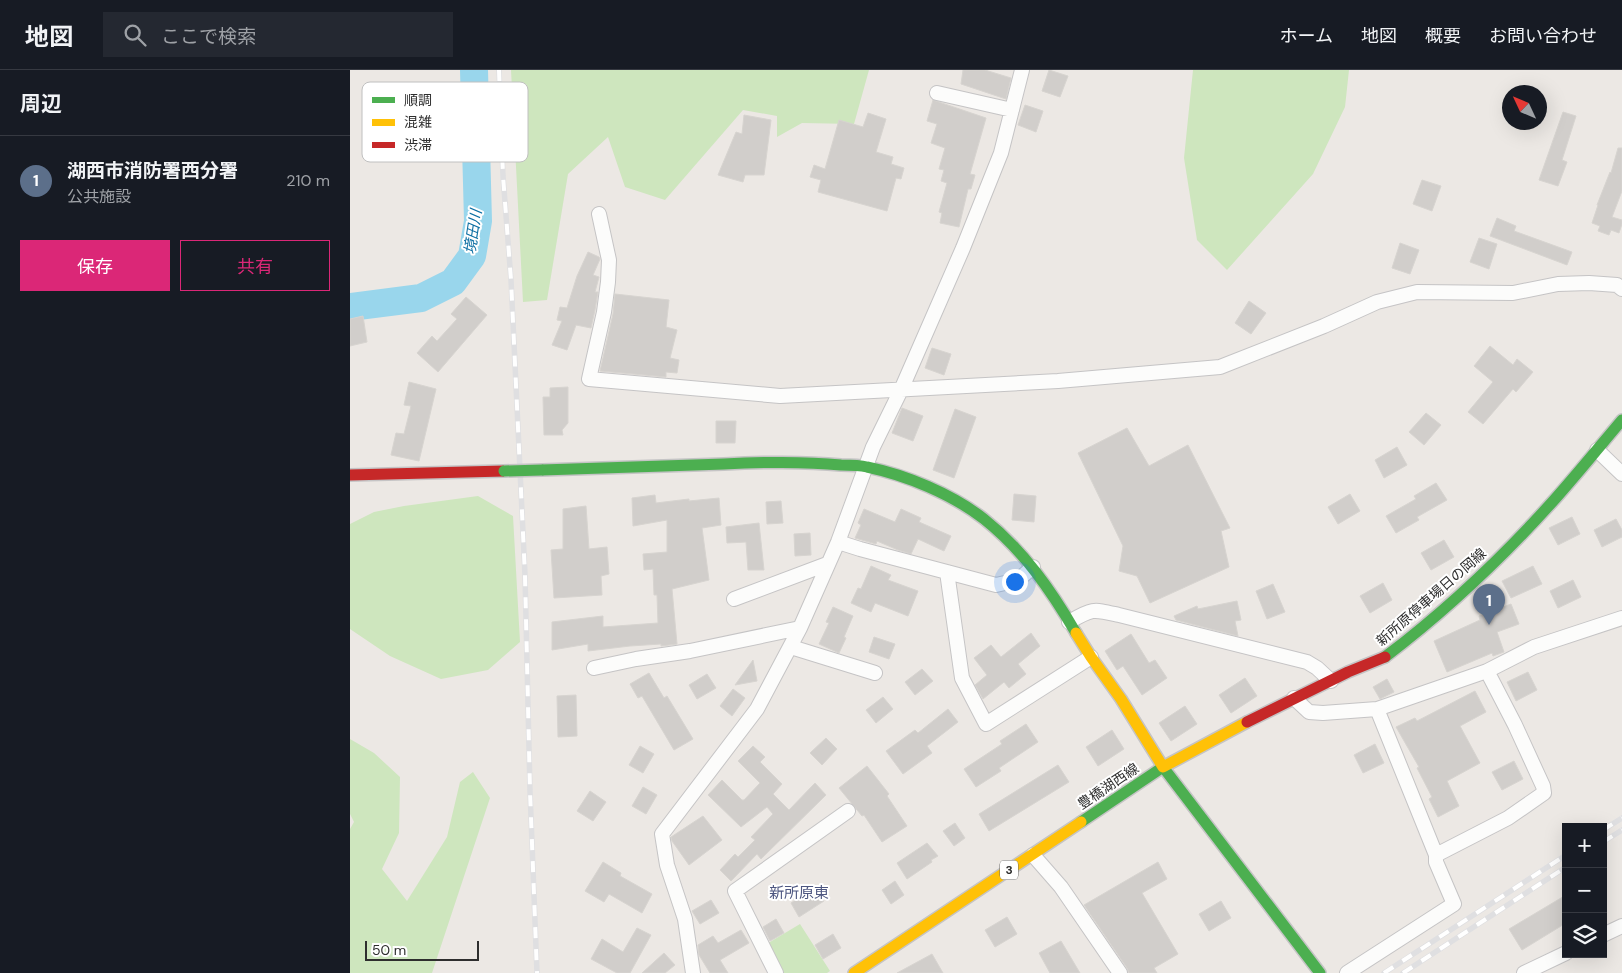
<!DOCTYPE html>
<html lang="ja">
<head>
<meta charset="utf-8">
<style>
  :root { --surface:#171b24; --page:#242831; --text:#f1f3f6; --muted:#9ea1a6; --line:#363941; --accent:#db2777 }
  body { margin:0; font-family:"DM Sans","Noto Sans JP",sans-serif; background:var(--page); color:var(--text) }
  .controls { position:absolute; right:15px; bottom:15px; display:grid; overflow:hidden; border-radius:0px; box-shadow:0 5px 20px #0002 }
  .controls button { width:45px; height:45px; display:grid; place-items:center; padding:0; border:0; border-bottom:1px solid var(--line); background:var(--surface); color:var(--text); font:25px sans-serif }
  .compass { position:absolute; left:1152px; top:15px; width:45px; height:45px; border-radius:50%; background:var(--surface); box-shadow:0 5px 20px #0002; rotate:314deg }
  .scale { position:absolute; left:15px; bottom:12px; width:114px; box-sizing:border-box; padding-left:5px; border:2px solid #2e2e2e; border-top:0; font-size:14px; line-height:18px; white-space:nowrap; color:#2e2e2e; -webkit-text-stroke:4px #fff; paint-order:stroke }
  .you { position:absolute; left:664px; top:511px; width:18px; height:18px; margin:-12px; border:4px solid #fff; border-radius:50%; background:#1a73e8; box-shadow:0 0 0 8px #1a73e833 }
  .badge { display:grid; place-items:center; width:32px; height:32px; border-radius:50%; background:var(--accent); color:#fff; font-size:16px; font-weight:700 }
  .pin { position:absolute; translate:-50% -41px; filter:drop-shadow(0 1px 2px #0008) }
  .pin::after { content:''; position:absolute; top:26px; width:18px; height:15px; background:inherit; clip-path:polygon(0 0,100% 0,50% 100%) }
  .list { margin:0; padding:0; list-style:none }
  h2 { display:flex; justify-content:space-between; align-items:center; height:65px; margin:0; padding:0 20px; font-size:21px }
  h2 small { font-size:16px; font-weight:400; color:var(--muted) }
  .list li { display:grid; grid-template-columns:32px 1fr auto; gap:15px; align-items:center; box-sizing:border-box; height:90px; padding:0 20px; border-top:1px solid var(--line) }
  .list b { display:block; font-size:19px; white-space:nowrap }
  .list p { margin:0; font-size:16px; white-space:nowrap; color:var(--muted) }
  .list em { font-size:16px; font-style:normal; color:var(--muted) }
  .actions { display:flex; gap:10px; padding:15px 20px }
  .actions a { flex:1; padding:11px 0; border:1px solid var(--accent); border-radius:0px; text-align:center; font-size:18px; color:var(--accent) }
  .actions .main { background:var(--accent); color:#fff }
  .icon { flex:none; width:28px; height:28px; fill:none; stroke:currentColor; stroke-width:2; stroke-linecap:round; stroke-linejoin:round }
  .map { position:relative; flex:none; width:1272px; height:903px; overflow:hidden }
  header { display:flex; align-items:center; gap:30px; box-sizing:border-box; height:70px; padding:0 25px; background:var(--surface); border-bottom:1px solid var(--line) }
  header strong { font-size:24px }
  nav { display:flex; gap:28px; margin-inline-start:auto; font-size:18px }
  .search { width:350px; height:45px; background:var(--page); display:flex; align-items:center; gap:12px; box-sizing:border-box; padding:0 18px; border-radius:0px; color:var(--muted); font-size:19px }
  main { display:flex }
  aside { flex:1; background:var(--surface) }
  .map>svg:first-child { display:block }
</style>
</head>
<body>
<header>
<strong>地図</strong>
<div class="search"><svg class="icon" aria-label="search" viewBox="0 0 24 24"><circle cx="10" cy="10" r="6"/><path d="M15 15l6 6"/></svg>ここで検索</div>
<nav><a>ホーム</a><a>地図</a><a>概要</a><a>お問い合わせ</a></nav>
</header>
<main>
<aside>
<h2>周辺<small></small></h2>
<ul class="list">
<li><span class="badge" style="background:#5c6f8a">1</span><div><b>湖西市消防署西分署</b><p>公共施設</p></div><em>210 m</em></li>
</ul>
<div class="actions"><a class="main">保存</a><a>共有</a></div>
</aside>
<div class="map">
<svg width="1272" height="903" viewBox="0 0 1272 903">
  <rect width="100%" height="100%" fill="#ece8e4"/>
  <path fill="#cee6be" d="M161,0H519L504,54L452,53L427,67V46L393,40L315,130L275,117L258,67L218,104L197,230L173,232Z
    M843,0H999L995,37L963,104L877,200L847,170L834,88Z
    M128,426L163,446L170,572L138,600L91,609L40,586L0,559V454L24,442L54,436Z
    M0,669L24,683L50,707L49,763L32,799L57,831L97,767L110,712L123,702L140,728L82,903H0V759L4,752L0,744Z
    M450,854L480,901L477,903H432L415,875Z"/>
  <g fill="none" stroke-linecap="round" stroke-linejoin="round">
    <path stroke="#99d6ec" stroke-width="28" d="M0,237L71,228L103,212L122,186L128,151L124,0"/>
  </g>
  <path fill="#d1cecb" stroke="#d7d4d0" d="M613,0H635L661,8L656,29L611,14Z
    M699,0L718,6L710,27L692,21Z
    M583,30L636,48L620,104L625,105L621,119H618L609,157L590,153L592,143L589,142L597,113L591,111L594,100L589,99L595,78L581,73L587,54L577,51Z
    M675,35L693,41L686,62L668,55Z
    M1213,42L1226,46L1212,90L1217,92L1208,116L1189,110Z
    M518,43L536,49L526,82L543,87L541,94L554,98L551,109L546,108L537,141L468,122L471,110L460,107L464,95L475,99L489,50L513,57Z
    M394,45L421,50L414,105H395L393,112L368,105L386,62L392,64Z
    M1268,78H1272V121L1262,147L1272,150V154L1269,163L1261,160L1259,165L1248,161L1250,156L1242,153L1248,135H1247L1260,102L1261,103Z
    M1072,110L1091,116L1082,141L1063,134Z
    M1147,148L1166,156L1164,161L1222,182L1217,195L1140,166Z
    M1129,168L1147,174L1139,199L1120,192Z
    M1050,173L1069,180L1060,204L1042,198Z
    M238,182L249,187L250,189L243,205L249,207L245,222H248L245,240L241,258L226,255L217,280L202,275L212,251L207,250L210,237L217,238L227,206Z
    M265,224L319,230L316,257L327,260L320,288L329,290L327,303L316,302V307L250,301L263,244Z
    M116,227L137,245L88,302L67,283L82,266L87,271L107,249L101,244Z
    M899,231L916,243L901,264L885,253Z
    M13,246L17,272L0,276V249Z
    M1140,276L1163,295L1167,289L1183,302L1166,322L1163,319L1133,354L1118,342L1143,312L1124,296Z
    M582,278L601,284L594,305L575,298Z
    M59,312L86,319L69,391L41,385L46,363L54,364L61,336L54,335Z
    M218,317V353L212,360L213,365H194L193,327H200V318Z
    M552,338L573,346L563,371L542,363Z
    M605,339L626,347L604,408L583,400Z
    M1076,343L1091,355L1074,375L1059,362Z
    M366,351H386L385,373H366Z
    M777,358L799,396L838,375L880,458L871,461L879,497L800,533L787,506L769,501L773,476L728,383Z
    M1047,377L1057,395L1034,408L1025,390Z
    M1086,413L1097,430L1067,447L1069,450L1046,463L1036,446L1066,429L1064,426Z
    M664,424L686,426L684,452L662,450Z
    M1000,424L1010,441L988,454L978,437Z
    M305,425L306,433L339,429V431L369,428L371,455L352,458L359,510L322,519L327,574L311,576V574L280,576L238,581V574L202,580V552L253,546V557L308,553L307,525H304L303,499L294,500L293,484L317,482V450L283,456L282,428Z
    M431,431L433,453L417,454L416,432Z
    M236,436L239,479L257,477L259,504L251,506L252,525L204,528L201,480L213,479V439Z
    M514,439L545,452L551,439L571,448L569,452L601,466L594,481L568,469L561,484L548,480L527,471L526,474L505,468L511,455L508,453Z
    M1222,447L1230,464L1208,475L1199,458Z
    M1266,449L1272,460V467L1252,477L1244,460Z
    M409,453L414,500H398L396,472L377,473L376,457Z
    M460,463L461,485L445,486L444,464Z
    M1094,470L1104,487L1081,500L1071,483Z
    M521,496L541,505L538,510L568,521L558,546L525,533L521,542L501,533L508,518L511,519Z
    M1183,496L1192,514L1161,528L1152,511Z
    M1223,510L1231,527L1208,538L1200,521Z
    M1033,513L1042,530L1020,543L1010,526Z
    M923,514L935,542L917,549L906,521Z
    M887,531L891,550L885,551L888,566L826,550L824,546L847,536L848,539Z
    M1161,534L1169,554L1147,562L1154,582L1143,586L1142,583L1097,602L1084,571L1130,550L1129,546Z
    M483,537L503,546L494,567L496,568L489,583L469,574L479,553L476,552Z
    M681,563L690,576L668,594L676,604L659,618L654,612L633,629L625,615L637,605L624,588L641,575L651,587Z
    M781,564L799,593L805,590L817,608L792,625L773,596L767,600L755,581Z
    M524,567L545,574L539,589L519,582Z
    M403,590L407,611L385,615Z
    M572,599L583,611L565,625L555,612Z
    M1178,602L1187,620L1166,631L1157,612Z
    M299,603L314,628L317,626L343,669L324,680L292,626L288,628L280,614Z
    M357,604L366,618L347,629L339,615Z
    M895,608L907,626L881,643L869,625Z
    M1037,609L1044,622L1030,629L1023,617Z
    M383,619L395,628L382,646L370,636Z
    M1125,621L1136,642L1110,656L1130,693L1097,711L1109,736L1088,747L1079,729L1082,727L1067,698L1069,697L1046,657L1065,648L1067,651Z
    M226,625L227,666L208,667L207,626Z
    M533,627L543,639L526,653L516,640Z
    M835,636L847,654L821,671L809,653Z
    M598,639L608,652L577,676L582,683L553,704L536,681L565,660L568,663Z
    M676,654L688,672L649,698L651,701L626,717L614,699L652,674L650,671Z
    M762,660L774,679L748,696L736,677Z
    M476,668L487,679L472,695L460,683Z
    M1025,674L1034,693L1013,703L1004,685Z
    M290,676L304,684L293,703L279,695Z
    M403,676L415,687L410,692L432,714L423,724L439,740L465,713L476,725L411,789L407,784L381,811L370,800L385,784L388,787L405,770L401,767L423,744L417,737L391,757L358,725L372,710L392,730H394L410,713L388,691Z
    M1164,691L1173,709L1152,720L1142,702Z
    M708,695L719,712L639,761L629,744Z
    M517,696L539,724L537,726L557,756L532,772L514,745L512,746L489,718Z
    M293,717L307,725L296,744L282,736Z
    M240,721L256,732L243,751L227,741Z
    M353,746L372,770L339,795L322,771L321,767Z
    M605,753L615,768L604,776L593,761Z
    M577,773L588,786L581,790L582,792L557,809L547,793Z
    M253,792L271,803L270,806L302,824L292,843L259,824L254,832L235,821Z
    M808,792L817,809L792,823L828,884L804,898L807,903H779L777,898L734,835Z
    M545,811L554,825L541,834L532,820Z
    M466,816L474,831L449,847L441,833Z
    M1216,825V853L1172,880L1159,859Z
    M361,830L369,843L350,854L342,841Z
    M871,831L881,848L859,861L849,844Z
    M657,847L667,864L645,877L635,860Z
    M426,849L434,863L420,871L413,857Z
    M287,858L301,865L280,903H267L241,889L252,869L273,882Z
    M391,860L399,873L370,890L378,903H360L349,885L348,875L363,866L368,873Z
    M483,864L491,878L473,889L465,875Z
    M711,871L730,903H700L689,883Z
    M314,883L325,895L315,903H292Z
    M582,884L593,903H547Z"/>
  <g fill="none" stroke-linecap="round" stroke-linejoin="round">
    <g stroke="#c5c4c5" stroke-width="16">
      <path id="street" d="M587,23L662,40
        M249,144L259,190L258,212L254,242L239,309L430,326L708,311L870,297L974,256L1027,232L1067,222L1163,223L1208,214L1239,213L1267,215L1272,219
        M1247,380L1272,404
        M488,472L510,479L646,515L668,510L683,497
        M597,502L612,608L636,654L741,587
        M384,529L477,494
        M719,552C743,538 743,539 769,545L957,592L967,598L981,611
        M441,577L525,603
        M244,598L286,589L340,581L450,558
        M944,628L959,642L973,643L1027,639L1137,601L1184,577L1272,548
        M683,785L711,817L770,903
        M1086,785L1158,748L1194,723L1193,716L1165,655L1137,601
        M1253,865L1272,856
        M343,903L335,849L317,795L312,764L407,639L450,558L488,472L523,377L551,320L613,178L651,83L672,0
        M426,903L385,821L498,741
        M997,903L1104,834L1086,792V785L1027,639
        M1174,903L1216,883"/>
    </g>
    <g stroke="#c5c4c5" stroke-width="14">
      <path id="fast" d="M192,400C253,398 313,396 374,394C413,392 452,391 491,395C499,395 509,395 517,397C556,405 602,424 634,449C673,480 701,520 726,563
        M1035,587C1097,540 1153,487 1205,429C1228,403 1250,376 1272,350
        M731,752L813,697L970,903"/>
    </g>
    <g stroke="#c5c4c5" stroke-width="14">
      <path id="slow" d="M726,563L741,587L771,629L813,697L897,652
        M504,903L731,752"/>
    </g>
    <g stroke="#c5c4c5" stroke-width="14">
      <path id="jam" d="M0,405L154,401
        M897,652L998,602L1035,587"/>
    </g>
    <use href="#street" stroke="#fcfcfb" stroke-width="14"/>
    <use href="#fast" stroke="#4caf50" stroke-width="11"/>
    <use href="#slow" stroke="#ffc107" stroke-width="11"/>
    <use href="#jam" stroke="#c62828" stroke-width="11"/>
    <g stroke="#dfdfe1" stroke-width="5.5">
      <path id="rail" d="M149,0L153,106L161,210L175,505L180,721L187,903
        M1253,760L1272,748
        M1253,772L1272,760
        M1034,903L1216,785
        M1053,903L1216,797"/>
    </g>
    <use href="#rail" stroke="#fff" stroke-width="4" stroke-dasharray="11" stroke-linecap="butt"/>
    <g stroke="#c5c4c5" stroke-width="14" stroke-linecap="butt">
      <path id="fast-bridge" d="M154,401L192,400"/>
    </g>
    <use href="#fast-bridge" stroke="#4caf50" stroke-width="11"/>
  </g>
  <g text-anchor="middle" stroke-width="4" stroke-linejoin="round" paint-order="stroke">
    <rect fill="#fff" stroke="#6d6d6d" stroke-width="1" x="650" y="790.5" width="18" height="19" rx="4"/>
    <g font-size="12" font-weight="bold" fill="#2e2e2e">
      <text x="659" y="804">3</text>
    </g>
    <g font-size="14" fill="#2e2e2e" stroke="#fff">
      <text transform="translate(1081 527) rotate(-41)" y="5">新所原停車場日の岡線</text>
      <text transform="translate(758 716) rotate(-34)" y="5">豊橋湖西線</text>
    </g>
    <g font-size="15" font-style="italic" fill="#0d6fa3" stroke="#fff">
      <text transform="translate(123 162) rotate(-81)" y="5">境田川</text>
    </g>
    <g font-size="15" fill="#4d5680" stroke="#fff">
      <text x="449" y="828">新所原東</text>
    </g>
  </g>
  <rect x="12" y="12" width="166" height="80" rx="8" fill="#fff" stroke="#c0c0c0" stroke-width="1"/>
  <rect x="22" y="27" width="23" height="6" fill="#4caf50"/>
  <rect x="22" y="49" width="23" height="7" fill="#ffc107"/>
  <rect x="22" y="72" width="23" height="6" fill="#c62828"/>
  <g font-size="14" fill="#2e2e2e">
    <text x="54" y="35">順調</text>
    <text x="54" y="57">混雑</text>
    <text x="54" y="80">渋滞</text>
  </g>
</svg>
<div class="controls">
<button>+</button>
<button>−</button>
<button><svg class="icon" aria-label="layers" viewBox="0 0 24 24"><path d="M12 4l9 5-9 5-9-5zM3 14l9 5 9-5"/></svg></button>
</div>
<svg class="compass" viewBox="-18 -18 36 36"><path d="M0-13l5 13h-10z" fill="#e53935"/><path d="M0 13l5-13h-10z" fill="#9ea1a6"/></svg>
<div class="scale">50 m</div>
<div class="you"></div>
<div class="pin badge" style="left:1139px;top:555px;background:#5c6f8a">1</div>
</div>
</main>
</body>
</html>
